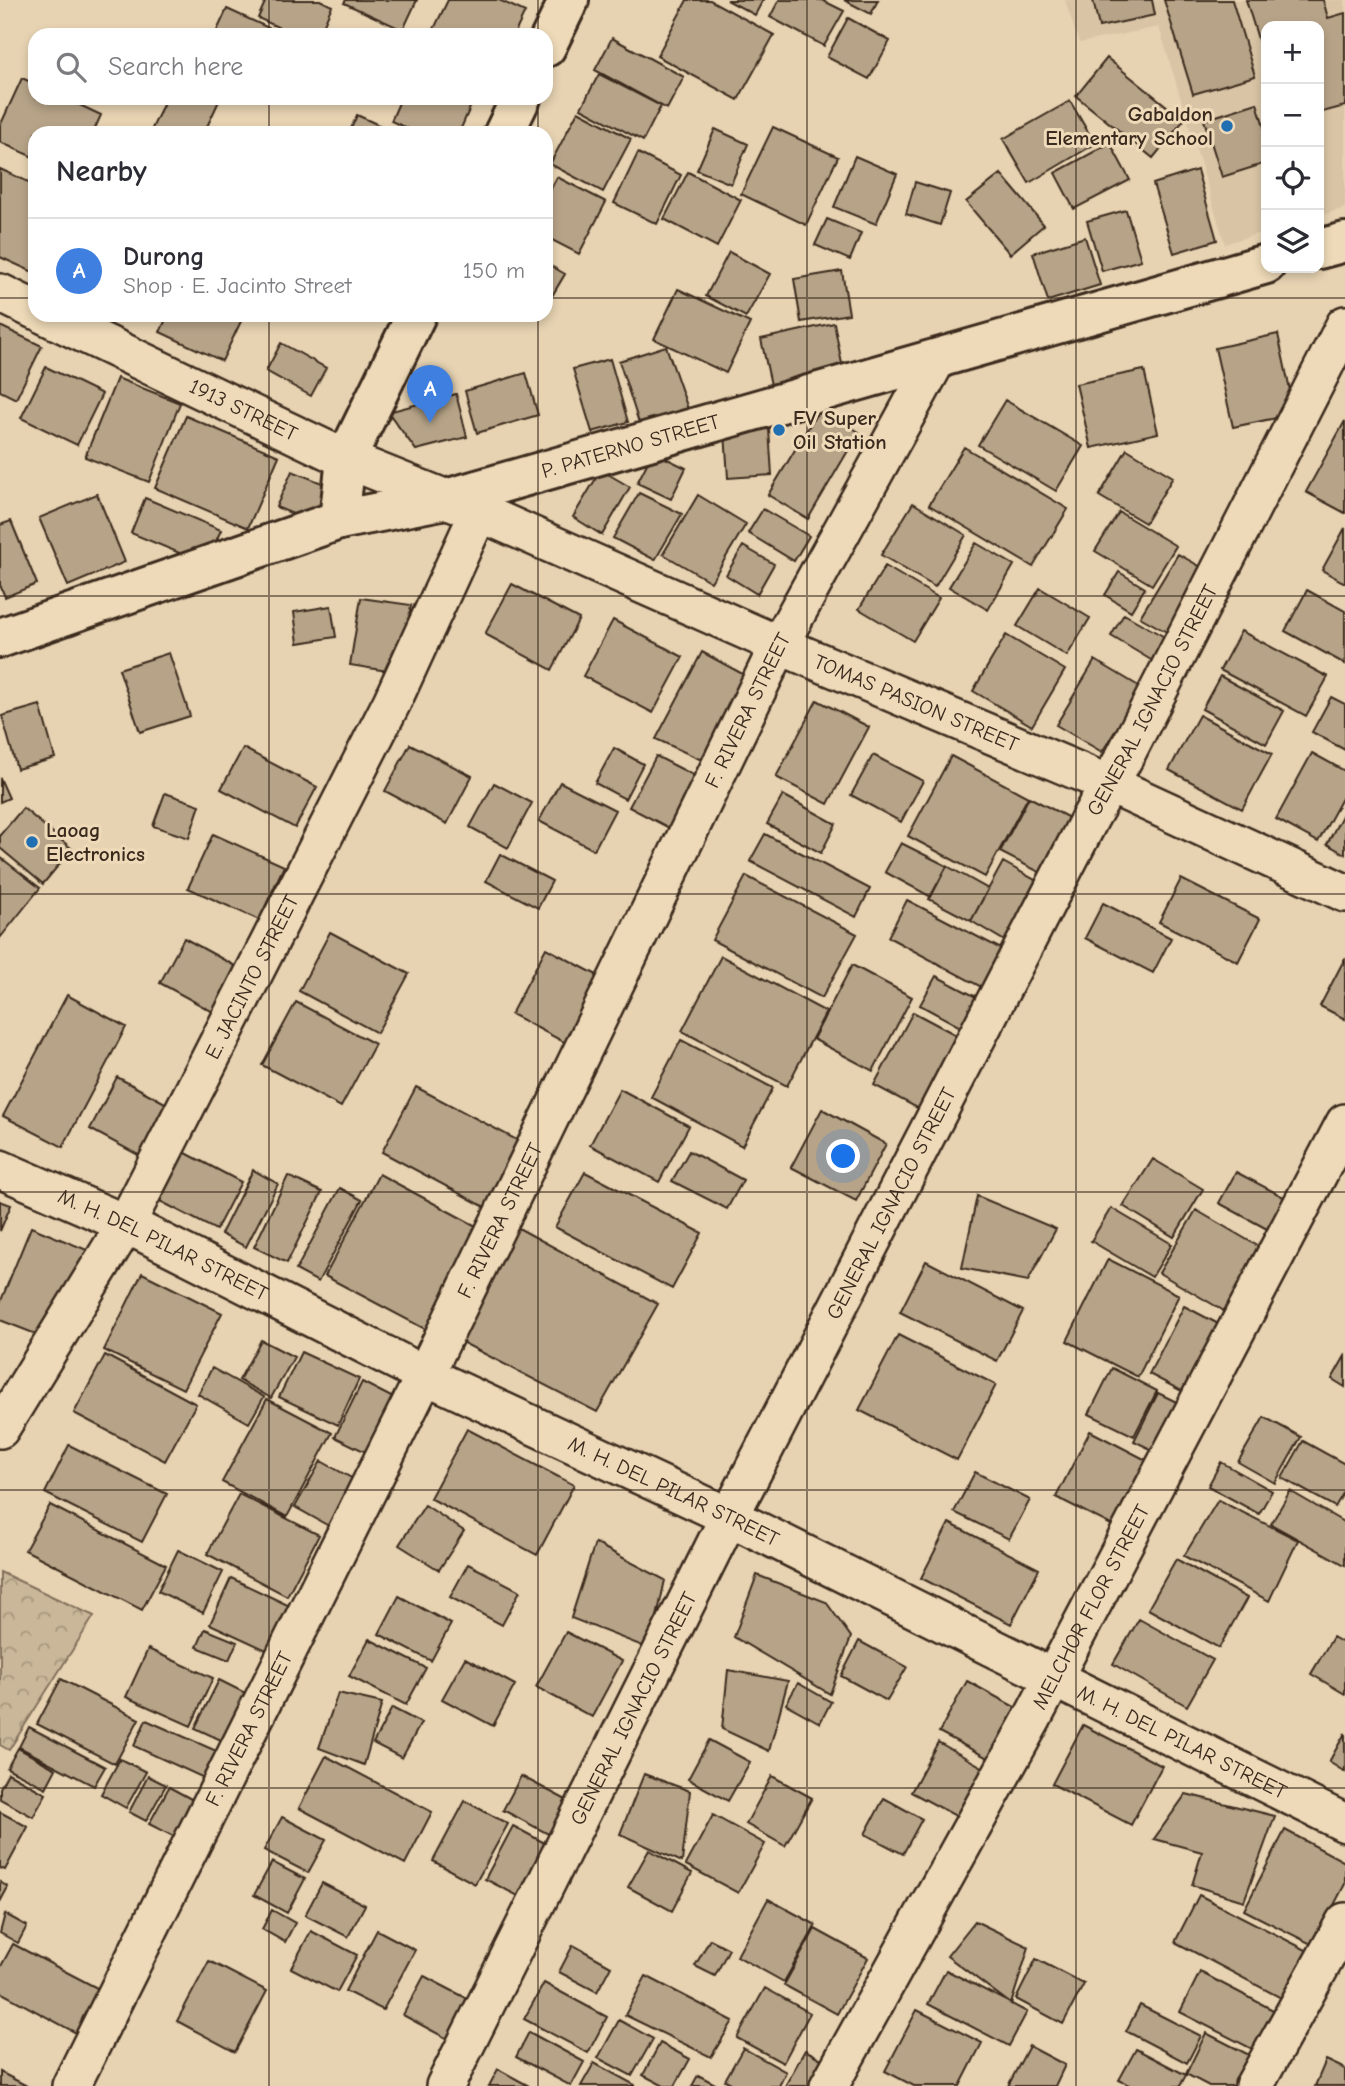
<!DOCTYPE html>
<html lang="en">
<head>
<meta charset="utf-8">
<style>
  :root { --surface:#fff; --page:#f7f7f7; --text:#2b2b33; --muted:#7c7c81; --line:#e1e1e2; --accent:#1f6fb2 }
  body { margin:0; font-family:"Comic Neue",sans-serif; background:var(--page); color:var(--text) }
  .controls { position:absolute; right:21px; top:21px; display:grid; overflow:hidden; border-radius:14px; box-shadow:0 4px 10px #0003 }
  .controls button { width:63px; height:63px; display:grid; place-items:center; padding:0; border:0; border-bottom:2px solid var(--line); background:var(--surface); color:var(--text); font:35px sans-serif }
  .you { position:absolute; left:844px; top:1157px; width:24px; height:24px; margin:-18px; border:5px solid #fff; border-radius:50%; background:#1a73e8; box-shadow:0 0 0 10px #1a73e833 }
  .badge { display:grid; place-items:center; width:46px; height:46px; border-radius:50%; background:var(--accent); color:#fff; font-size:23px; font-weight:700 }
  .pin { position:absolute; translate:-50% -58px; filter:drop-shadow(0 2px 4px #0008) }
  .pin::after { content:''; position:absolute; top:37px; width:24px; height:21px; background:inherit; clip-path:polygon(0 0,100% 0,50% 100%) }
  .list { margin:0; padding:0; list-style:none }
  h2 { display:flex; justify-content:space-between; align-items:center; height:91px; margin:0; padding:0 28px; font-size:30px }
  h2 small { font-size:23px; font-weight:400; color:var(--muted) }
  .list li { display:grid; grid-template-columns:46px 1fr auto; gap:21px; align-items:center; box-sizing:border-box; height:105px; padding:0 28px; border-top:2px solid var(--line) }
  .list b { display:block; font-size:26px; white-space:nowrap }
  .list p { margin:0; font-size:23px; white-space:nowrap; color:var(--muted) }
  .list em { font-size:23px; font-style:normal; color:var(--muted) }
  .icon { flex:none; width:38px; height:38px; fill:none; stroke:currentColor; stroke-width:2; stroke-linecap:round; stroke-linejoin:round }
  .map { position:relative; flex:none; width:1345px; height:2086px; overflow:hidden }
  .search { position:absolute; background:var(--surface); box-shadow:0 4px 10px #0003; left:28px; top:28px; width:525px; height:77px; display:flex; align-items:center; gap:18px; box-sizing:border-box; padding:0 24px; border-radius:21px; color:var(--muted); font-size:26px }
  .panel { position:absolute; background:var(--surface); box-shadow:0 4px 10px #0003; left:28px; top:126px; width:525px; height:196px; border-radius:21px }
  .map>svg:first-child { display:block }
</style>
</head>
<body>
<div class="map">
<svg width="1345" height="2086" viewBox="0 0 1345 2086">
  <defs>
    <pattern id="forest-crowns" width="20" height="18" patternUnits="userSpaceOnUse" patternTransform="scale(1.75)"><rect width="20" height="18" fill="#cab799"/><path d="M2 6a3 3 0 1 1 6 0M12 15a3 3 0 1 1 6 0" fill="none" stroke="#a5957c"/></pattern>
  </defs>
  <rect width="100%" height="100%" fill="#e7d3b2"/>
  <filter id="ink" filterUnits="userSpaceOnUse"><feTurbulence type="fractalNoise" baseFrequency=".0143" numOctaves="2"/><feDisplacementMap in="SourceGraphic" scale="14" xChannelSelector="R" yChannelSelector="G"/><feConvolveMatrix kernelMatrix="1 2 1 2 8 2 1 2 1" color-interpolation-filters="sRGB"/></filter>
  <g filter="url(#ink)">
    <path fill="#d9c5a5" d="M1065,0H1345V208L1319,216V26H1266V231L1225,244L1159,27L1079,43Z"/>
    <path fill="url(#forest-crowns)" stroke="#82705c" stroke-width="2" d="M0,1572L94,1616L9,1750L0,1745Z"/>
    <path fill="#b7a488" stroke="#3b2a1e" stroke-width="2" d="M266,0H320L332,6L319,35H295L258,18Z
      M346,0H417L403,30L344,3Z
      M448,0H499L525,12L514,35H431Z
      M687,0H710L774,35L738,100L657,56Z
      M727,0H763L755,15Z
      M779,0H822L844,11L824,46L770,17Z
      M844,0H878L871,14Z
      M1093,0H1152L1155,15L1099,27Z
      M1164,0H1232L1255,76L1193,94Z
      M1246,0H1323L1328,18L1345,13V106L1319,113V26H1266V65Z
      M227,9L284,35H215Z
      M848,18L890,41L869,79L827,57Z
      M612,38L684,77L667,109L595,70Z
      M1107,58L1184,120L1153,158L1076,96Z
      M599,74L661,106L643,141L581,108Z
      M22,78L35,84V98H65L101,115L93,133H35V158L0,142V126Z
      M166,98H212L219,101L204,133H150Z
      M401,98H461L472,103L459,133H418L391,121Z
      M1070,101L1095,144L1029,183L1003,139Z
      M1257,103L1266,133V163L1222,177L1204,120Z
      M578,111L631,139L603,192L550,164Z
      M357,115L396,133H349Z
      M773,127L838,157L806,225L741,194Z
      M715,129L748,144L731,184L697,170Z
      M1110,143L1130,180L1074,209L1055,173Z
      M638,153L681,175L657,224L614,203Z
      M855,156L897,174L876,224L834,207Z
      M0,169L35,185V273L0,257Z
      M1197,170L1217,240L1174,253L1153,184Z
      M688,172L741,200L717,247L664,219Z
      M1001,174L1044,225L1010,254L966,202Z
      M557,177L606,202L579,254L546,237V198Z
      M915,182L950,193L940,225L906,214Z
      M1126,210L1141,260L1102,271L1087,221Z
      M827,219L861,233L850,260L815,245Z
      M1085,237L1100,285L1048,301L1033,253Z
      M729,252L770,274L746,317L706,296Z
      M546,263L565,274L546,306Z
      M842,271L849,314L801,322L794,279Z
      M678,289L750,323L726,373L654,339Z
      M168,315H244L222,361L160,332Z
      M834,323L843,369L771,385L761,339Z
      M0,326L42,346L16,399L0,391Z
      M1278,334L1295,414L1233,427L1215,348Z
      M281,343L326,368L311,396L266,371Z
      M666,346L688,409L640,426L619,361Z
      M610,359L628,422L592,432L573,369Z
      M46,367L102,394L77,445L21,418Z
      M1144,370L1158,433L1091,448L1076,384Z
      M526,373L538,415L477,433L465,391Z
      M117,378L180,403L149,482L85,457Z
      M456,394L467,437L416,450L388,412Z
      M1005,400L1083,446L1056,491L978,445Z
      M820,408L859,432L808,519L768,495Z
      M186,416L279,456L248,528L155,488Z
      M1345,421V513L1306,492Z
      M769,429L772,475L728,478L725,432Z
      M964,447L1068,509L1033,567L929,505Z
      M1127,449L1173,477L1145,523L1099,496Z
      M653,452L686,468L671,499L637,483Z
      M601,470L630,487L602,535L573,517Z
      M292,471L332,487L317,524L276,507Z
      M639,493L682,514L655,560L613,538Z
      M97,494L125,562L68,586L39,518Z
      M698,495L746,524L711,582L663,554Z
      M145,498L221,530L206,564L131,533Z
      M913,503L966,535L935,587L881,555Z
      M763,509L809,536L794,561L748,533Z
      M1119,512L1176,546L1152,585L1095,551Z
      M11,521L37,584L5,597L0,585V525Z
      M1345,528V583L1322,570Z
      M976,543L1014,565L988,610L949,587Z
      M743,546L774,564L757,594L726,575Z
      M1178,554L1208,571L1172,635L1140,617Z
      M885,566L939,598L913,641L859,609Z
      M1119,572L1145,588L1131,611L1105,595Z
      M512,584L579,619L552,670L485,634Z
      M1040,588L1090,618L1067,656L1017,626Z
      M1307,590L1345,611V664L1285,631Z
      M361,598L411,605L400,673L350,665Z
      M331,606L336,637L298,643L294,612Z
      M1124,614L1170,640L1156,663L1111,636Z
      M613,620L683,657L653,713L583,676Z
      M1241,631L1328,677L1306,716L1220,670Z
      M1006,635L1065,670L1032,726L973,691Z
      M702,652L750,678L708,763L656,739Z
      M169,653L190,716L140,732L119,669Z
      M1095,660L1142,688L1102,752L1056,725Z
      M1220,676L1284,711L1266,744L1202,709Z
      M1331,697L1345,704V750L1312,732Z
      M817,700L869,727L828,804L776,777Z
      M40,705L55,758L17,769L2,716Z
      M1199,715L1272,754L1242,809L1169,770Z
      M410,744L472,776L447,824L385,791Z
      M243,748L317,787L295,828L221,789Z
      M614,748L643,764L625,799L595,783Z
      M1312,753L1345,771V793L1318,842L1276,819Z
      M873,755L923,781L901,822L851,795Z
      M656,756L699,778L671,829L629,807Z
      M951,756L1028,797L985,877L908,836Z
      M0,778L9,798L0,802Z
      M560,782L615,810L594,850L539,821Z
      M494,783L532,803L508,848L470,827Z
      M165,793L200,805L189,838L153,826Z
      M783,795L836,824L821,853L767,824Z
      M1029,797L1073,820L1045,875L1000,852Z
      M23,808L72,849L43,884L0,848V835Z
      M1345,810V854L1327,844Z
      M213,834L284,866L259,920L188,888Z
      M765,834L870,889L856,917L750,861Z
      M901,843L947,866L931,897L885,872Z
      M500,854L552,881L538,908L486,881Z
      M0,857L40,888L0,938Z
      M1003,862L1042,884L1010,944L971,921Z
      M947,866L988,889L971,921L929,899Z
      M746,876L857,934L822,998L712,940Z
      M1181,879L1260,919L1238,962L1159,922Z
      M907,900L1005,951L985,989L888,937Z
      M1103,903L1171,938L1153,973L1085,938Z
      M330,932L409,974L377,1033L299,991Z
      M184,938L237,967L213,1012L160,983Z
      M546,948L612,983L577,1049L511,1014Z
      M721,956L826,1012L787,1086L682,1031Z
      M1345,958V1019L1320,1006Z
      M852,965L912,997L873,1071L813,1039Z
      M936,976L980,999L964,1029L920,1005Z
      M67,995L126,1027L63,1147L3,1116Z
      M296,1002L375,1044L341,1107L262,1065Z
      M913,1012L960,1037L921,1110L874,1085Z
      M681,1040L773,1088L742,1146L651,1097Z
      M117,1077L167,1104L140,1156L90,1129Z
      M416,1087L530,1147L496,1213L382,1152Z
      M620,1089L689,1126L659,1182L590,1145Z
      M822,1109L886,1144L856,1201L791,1167Z
      M689,1151L743,1180L727,1209L672,1181Z
      M184,1152L241,1182L216,1230L158,1200Z
      M1153,1159L1203,1189L1174,1237L1123,1206Z
      M253,1170L278,1184L246,1247L221,1234Z
      M585,1172L702,1233L672,1289L555,1227Z
      M1236,1172L1297,1204L1280,1236L1219,1203Z
      M379,1174L491,1234L438,1336L325,1276Z
      M288,1176L322,1192L287,1263L254,1247Z
      M340,1188L362,1200L318,1282L296,1270Z
      M977,1196L1056,1229L1028,1281L962,1268Z
      M0,1201L11,1205L0,1231Z
      M1111,1208L1172,1244L1152,1277L1091,1241Z
      M1196,1210L1268,1252L1231,1315L1159,1273Z
      M511,1224L658,1304L597,1412L450,1336Z
      M31,1227L87,1250L51,1340L0,1320V1303Z
      M1108,1259L1179,1295L1138,1377L1067,1341Z
      M926,1261L1023,1311L997,1361L900,1312Z
      M142,1273L222,1313L183,1389L104,1350Z
      M1184,1306L1230,1330L1195,1398L1149,1374Z
      M898,1335L996,1385L957,1460L859,1410Z
      M261,1340L294,1357L271,1398L239,1380Z
      M301,1352L359,1379L338,1425L279,1397Z
      M105,1355L196,1404L165,1461L74,1413Z
      M1345,1356V1387L1332,1379Z
      M212,1368L264,1397L249,1423L198,1394Z
      M1112,1368L1157,1391L1134,1436L1089,1414Z
      M362,1382L401,1402L374,1456L335,1437Z
      M1158,1393L1191,1409L1167,1457L1134,1441Z
      M267,1399L332,1433L287,1517L222,1482Z
      M1264,1417L1301,1437L1275,1483L1238,1462Z
      M467,1429L574,1485L537,1555L430,1498Z
      M1090,1431L1150,1462L1117,1528L1056,1497Z
      M1303,1441L1345,1464V1490L1335,1507L1282,1478Z
      M69,1445L167,1494L142,1542L45,1493Z
      M321,1461L362,1484L336,1530L295,1507Z
      M1221,1462L1272,1491L1259,1514L1208,1486Z
      M975,1472L1030,1500L1009,1539L954,1512Z
      M1290,1491L1345,1523V1565L1271,1524Z
      M239,1494L319,1535L287,1596L207,1554Z
      M1218,1500L1298,1540L1269,1601L1184,1556Z
      M50,1505L166,1565L142,1610L25,1550Z
      M425,1505L464,1531L439,1570L399,1545Z
      M949,1523L1039,1569L1011,1624L921,1578Z
      M595,1543L665,1580L650,1649L571,1618Z
      M178,1550L223,1572L203,1613L158,1591Z
      M1176,1559L1247,1598L1219,1648L1148,1609Z
      M468,1564L520,1591L502,1625L450,1597Z
      M757,1575L826,1602L851,1637L830,1694L734,1637Z
      M231,1578L296,1609L275,1654L210,1624Z
      M399,1596L451,1624L431,1661L379,1634Z
      M1139,1619L1213,1660L1187,1706L1113,1664Z
      M205,1629L237,1642L229,1660L197,1647Z
      M566,1632L622,1661L592,1717L536,1687Z
      M1333,1637L1345,1644V1694L1311,1674Z
      M369,1639L426,1668L406,1705L349,1676Z
      M859,1641L907,1667L887,1701L841,1676Z
      M148,1649L213,1678L191,1726L126,1697Z
      M465,1658L515,1685L493,1726L442,1699Z
      M728,1670L788,1681L769,1751L722,1729Z
      M61,1679L139,1719L115,1764L37,1724Z
      M219,1680L259,1700L236,1747L195,1728Z
      M967,1681L1022,1711L995,1762L939,1732Z
      M798,1683L831,1702L820,1723L786,1704Z
      M338,1693L382,1703L364,1765L319,1748Z
      M392,1708L421,1723L402,1758L373,1743Z
      M146,1720L230,1757L217,1784L134,1746Z
      M1083,1725L1162,1766L1131,1825L1052,1784Z
      M29,1727L105,1767L94,1786L19,1747Z
      M1345,1733V1772L1329,1762Z
      M709,1740L750,1762L728,1801L688,1779Z
      M938,1742L991,1772L965,1821L911,1792Z
      M18,1748L56,1769L46,1788L7,1768Z
      M326,1756L432,1812L405,1864L299,1808Z
      M120,1759L146,1772L126,1808L101,1794Z
      M8,1773L46,1794L33,1817L0,1799V1788Z
      M644,1774L690,1791L682,1862L620,1834Z
      M148,1776L166,1785L146,1821L129,1812Z
      M521,1776L570,1802L552,1836L503,1810Z
      M772,1776L812,1798L785,1846L746,1824Z
      M169,1787L206,1807L187,1843L149,1824Z
      M1186,1794L1275,1816L1244,1901L1192,1885L1202,1852L1154,1839Z
      M884,1798L922,1819L903,1854L865,1834Z
      M465,1801L508,1824L475,1884L433,1861Z
      M0,1812L28,1827L5,1870L0,1868Z
      M713,1815L765,1844L738,1893L686,1865Z
      M282,1817L326,1840L308,1873L264,1850Z
      M513,1826L554,1848L526,1900L485,1879Z
      M1285,1830L1345,1862V1884L1313,1945L1244,1910Z
      M649,1850L692,1873L672,1911L628,1887Z
      M272,1862L305,1879L287,1913L254,1895Z
      M0,1882L8,1887L0,1902Z
      M322,1883L365,1905L348,1937L305,1915Z
      M1199,1895L1308,1951L1283,1999L1175,1942Z
      M768,1899L816,1925L784,1982L737,1956Z
      M272,1910L295,1923L285,1942L262,1929Z
      M5,1914L27,1926L18,1943L0,1933Z
      M975,1921L1029,1947L1011,2004L947,1956Z
      M815,1929L868,1958L837,2014L784,1985Z
      M377,1930L415,1950L383,2010L345,1991Z
      M311,1931L357,1955L337,1992L291,1968Z
      M710,1939L729,1949L715,1976L695,1966Z
      M13,1944L99,1989L76,2033L0,1992V1968Z
      M573,1945L611,1966L597,1992L559,1972Z
      M1036,1959L1084,1984L1063,2024L1016,1999Z
      M209,1961L267,1991L235,2052L177,2021Z
      M946,1970L1027,2012L1009,2046L928,2004Z
      M1200,1972L1277,2012L1256,2051L1180,2012Z
      M424,1976L474,2002L453,2042L403,2015Z
      M646,1976L733,2021L711,2057L625,2015Z
      M544,1983L607,2017L588,2053L524,2019Z
      M765,1988L810,2013L783,2063L737,2038Z
      M1140,2005L1201,2036L1187,2063L1126,2031Z
      M917,2010L982,2043L960,2086H914L885,2071Z
      M619,2020L653,2039L632,2076L598,2058Z
      M529,2032L584,2062L571,2086L516,2057Z
      M1206,2033L1261,2061L1248,2086H1209L1186,2074Z
      M660,2043L690,2059L675,2086H664L643,2075Z
      M1029,2046L1065,2065L1055,2086H1008Z
      M743,2048L786,2072L779,2086H737L725,2080Z
      M1136,2049L1186,2075L1180,2086H1132L1119,2080Z
      M805,2050L825,2061L811,2086H785Z
      M1326,2060L1345,2069V2086H1315Z
      M594,2063L635,2085V2086H581Z
      M498,2069L529,2086H489Z
      M0,2072L27,2086H0Z
      M698,2075L719,2086H692Z"/>
    <g fill="none" stroke-linecap="round" stroke-linejoin="round">
      <g stroke="#3b2a1e" stroke-width="42">
        <g id="minor">
          <path d="M0,293L35,310"/>
          <path id="s1" d="M45,315L346,459L479,512L779,645L1111,785L1345,893"/>
          <path id="s2" d="M0,1169L126,1224L425,1375L730,1517L1345,1823"/>
          <path id="s3" d="M0,1429L126,1224L392,702L479,512"/>
          <path id="s4" d="M71,2086L425,1375L779,645L937,359"/>
          <path id="s5" d="M445,2086L720,1535L1090,818L1125,756L1345,325"/>
          <path id="s6" d="M829,2086L1032,1719L1345,1123"/>
          <path d="M1254,2086L1345,1922"/>
        </g>
      </g>
      <g stroke="#3b2a1e" stroke-width="44">
        <g id="major">
          <path d="M546,47L569,0"/>
          <path d="M504,133L521,98"/>
          <path d="M1319,249L1345,242"/>
          <path d="M339,520L346,459L416,315"/>
          <path id="s7" d="M0,638L339,520L446,499L1266,264"/>
        </g>
      </g>
      <use href="#minor" stroke="#eedab8" stroke-width="37"/>
      <use href="#major" stroke="#eedab8" stroke-width="38"/>
    </g>
  </g>
  <path fill="none" stroke="#3b2a1e" stroke-width="2" stroke-opacity="0.55" d="M269,0V35M538,0V35M807,0V2086M1076,0V2086M269,98V133M538,98V133M0,298H35M546,298H1345M269,315V2086M538,315V2086M0,596H1345M0,894H1345M0,1192H1345M0,1490H1345M0,1788H1345"/>
  <g fill="#1f6fb2" stroke="#eedab8" stroke-width="2.5">
    <circle cx="1227" cy="126" r="7"/>
    <circle cx="779" cy="430" r="7"/>
    <circle cx="32" cy="842" r="7"/>
  </g>
  <g text-anchor="middle" stroke-width="6" stroke-linejoin="round" paint-order="stroke">
    <g font-size="21" font-weight="bold" fill="#3b2a1e" stroke="#eedab8" text-anchor="start">
      <text x="1213" y="121" text-anchor="end">Gabaldon<tspan x="1213" dy="24">Elementary School</tspan></text>
      <text x="793" y="425">FV Super<tspan x="793" dy="24">Oil Station</tspan></text>
      <text x="46" y="837">Laoag<tspan x="46" dy="24">Electronics</tspan></text>
    </g>
    <g font-size="21" fill="#3b2a1e" stroke="#eedab8">
      <text dy="7" stroke="none"><textPath href="#s1" startOffset="220">1913 STREET</textPath></text>
      <text dy="7" stroke="none"><textPath href="#s7" startOffset="660">P. PATERNO STREET</textPath></text>
      <text dy="7" stroke="none"><textPath href="#s5" startOffset="1556">GENERAL IGNACIO STREET</textPath></text>
      <text dy="7" stroke="none"><textPath href="#s1" startOffset="954">TOMAS PASION STREET</textPath></text>
      <text dy="7" stroke="none"><textPath href="#s4" startOffset="1533">F. RIVERA STREET</textPath></text>
      <text dy="7" stroke="none"><textPath href="#s3" startOffset="518">E. JACINTO STREET</textPath></text>
      <text dy="7" stroke="none"><textPath href="#s5" startOffset="989">GENERAL IGNACIO STREET</textPath></text>
      <text dy="7" stroke="none"><textPath href="#s4" startOffset="966">F. RIVERA STREET</textPath></text>
      <text dy="7" stroke="none"><textPath href="#s2" startOffset="180">M. H. DEL PILAR STREET</textPath></text>
      <text dy="7" stroke="none"><textPath href="#s2" startOffset="747">M. H. DEL PILAR STREET</textPath></text>
      <text dy="7" stroke="none"><textPath href="#s6" startOffset="546">MELCHOR FLOR STREET</textPath></text>
      <text dy="7" stroke="none"><textPath href="#s5" startOffset="422">GENERAL IGNACIO STREET</textPath></text>
      <text dy="7" stroke="none"><textPath href="#s4" startOffset="399">F. RIVERA STREET</textPath></text>
      <text dy="7" stroke="none"><textPath href="#s2" startOffset="1314">M. H. DEL PILAR STREET</textPath></text>
    </g>
  </g>
</svg>
<div class="controls">
<button>+</button>
<button>−</button>
<button><svg class="icon" aria-label="locate" viewBox="0 0 24 24"><circle cx="12" cy="12" r="6"/><path d="M12 2v4M12 18v4M2 12h4M18 12h4"/></svg></button>
<button><svg class="icon" aria-label="layers" viewBox="0 0 24 24"><path d="M12 4l9 5-9 5-9-5zM3 14l9 5 9-5"/></svg></button>
</div>
<div class="you"></div>
<div class="pin badge" style="left:430px;top:423px;background:#3f7fe0">A</div>
<div class="search"><svg class="icon" aria-label="search" viewBox="0 0 24 24"><circle cx="10" cy="10" r="6"/><path d="M15 15l6 6"/></svg>Search here</div>
<section class="panel">
<h2>Nearby<small></small></h2>
<ul class="list">
<li><span class="badge" style="background:#3f7fe0">A</span><div><b>Durong</b><p>Shop · E. Jacinto Street</p></div><em>150 m</em></li>
</ul>
</section>
</div>
</body>
</html>
